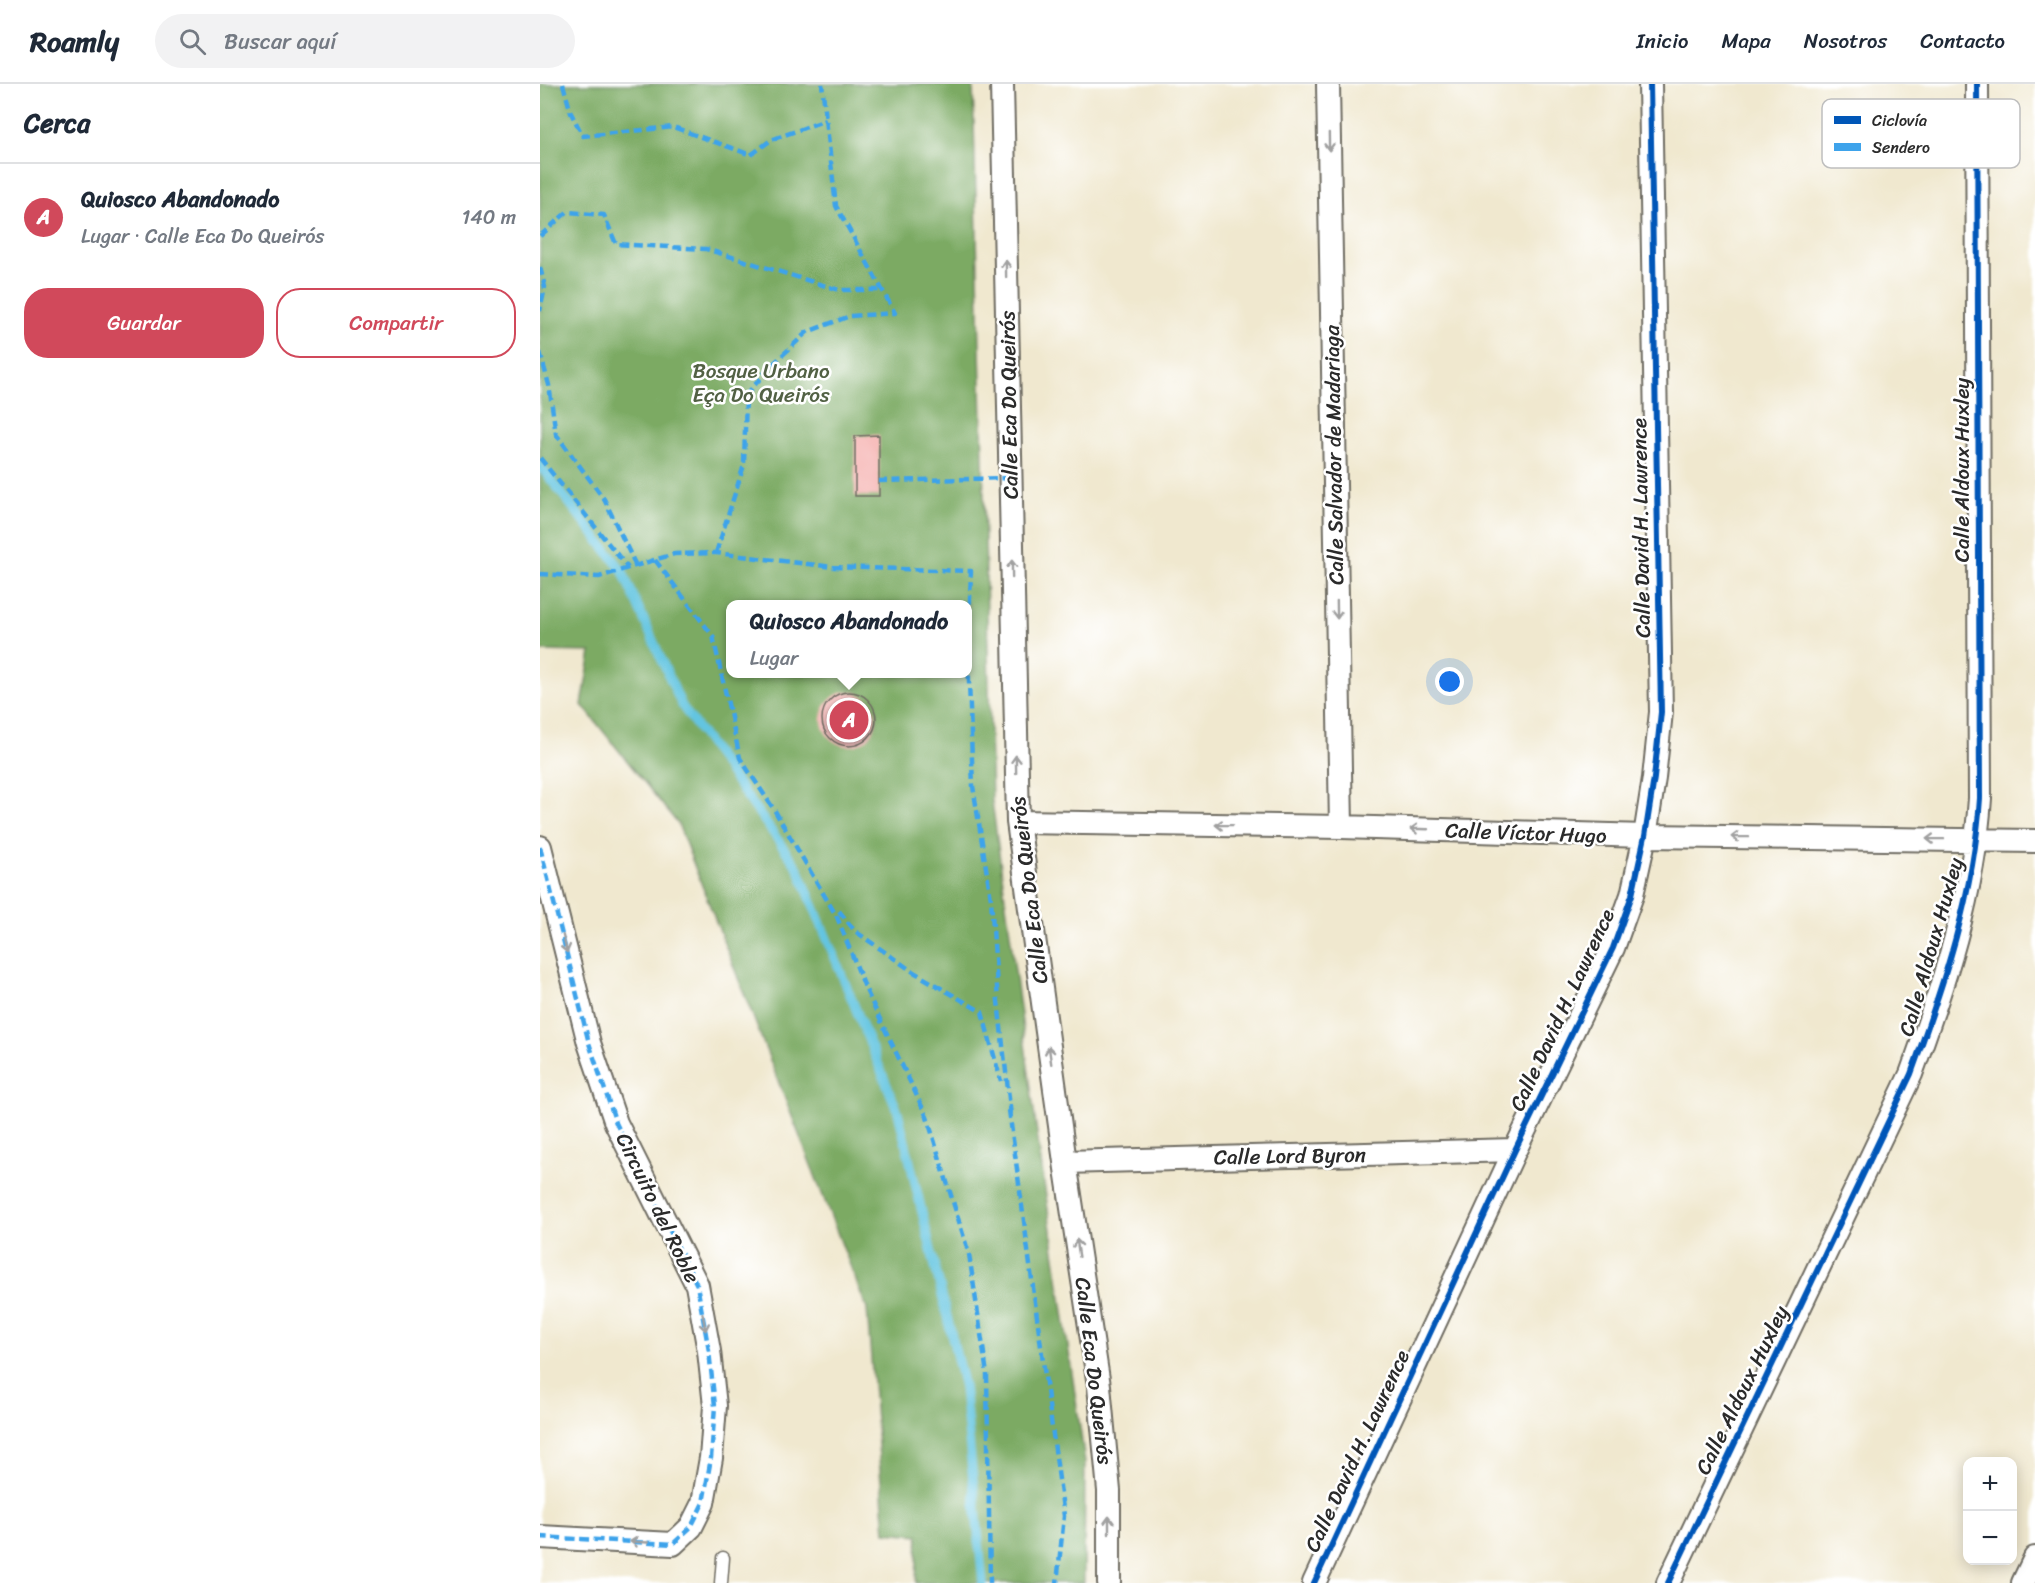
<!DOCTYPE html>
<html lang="es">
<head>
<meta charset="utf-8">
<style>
  :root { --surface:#fff; --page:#f2f2f3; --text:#1f2937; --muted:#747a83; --line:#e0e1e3; --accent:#d1495b }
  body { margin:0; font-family:Sriracha,sans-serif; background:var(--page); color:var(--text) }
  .controls { position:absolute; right:18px; bottom:18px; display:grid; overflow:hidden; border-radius:12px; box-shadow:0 3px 15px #0003 }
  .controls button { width:54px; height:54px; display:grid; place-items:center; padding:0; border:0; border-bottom:2px solid var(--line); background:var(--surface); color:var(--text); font:30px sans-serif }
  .you { position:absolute; left:910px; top:598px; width:21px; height:21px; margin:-15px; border:4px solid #fff; border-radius:50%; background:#1a73e8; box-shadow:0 0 0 9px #1a73e833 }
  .badge { display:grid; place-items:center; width:39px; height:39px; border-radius:50%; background:var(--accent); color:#fff; font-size:20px; font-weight:700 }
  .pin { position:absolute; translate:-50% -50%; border:3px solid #fff; box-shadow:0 2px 6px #0006 }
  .popup { position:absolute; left:186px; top:516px; width:246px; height:78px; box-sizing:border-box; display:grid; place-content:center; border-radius:12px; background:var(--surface); filter:drop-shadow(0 2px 4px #0005); font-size:20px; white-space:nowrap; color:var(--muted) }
  .popup b { font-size:22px; color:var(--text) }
  .popup::after { content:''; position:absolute; left:50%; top:100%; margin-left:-12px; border:12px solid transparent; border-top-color:var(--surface) }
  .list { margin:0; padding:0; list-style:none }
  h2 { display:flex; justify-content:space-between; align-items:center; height:78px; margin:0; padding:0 24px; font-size:26px }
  h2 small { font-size:20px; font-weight:400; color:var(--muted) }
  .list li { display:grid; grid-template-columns:39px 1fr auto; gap:18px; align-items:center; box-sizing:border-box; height:108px; padding:0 24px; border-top:2px solid var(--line) }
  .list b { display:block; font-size:22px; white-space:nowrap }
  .list p { margin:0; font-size:20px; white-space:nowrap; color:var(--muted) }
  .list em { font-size:20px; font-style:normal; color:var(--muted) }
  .actions { display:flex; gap:12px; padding:18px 24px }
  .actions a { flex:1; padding:14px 0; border:2px solid var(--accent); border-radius:24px; text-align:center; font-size:21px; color:var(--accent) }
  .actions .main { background:var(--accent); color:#fff }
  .icon { flex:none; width:33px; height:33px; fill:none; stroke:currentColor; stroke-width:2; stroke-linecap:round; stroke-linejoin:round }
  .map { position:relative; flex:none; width:1495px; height:1499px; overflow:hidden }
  header { display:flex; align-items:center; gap:36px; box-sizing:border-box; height:84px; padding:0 30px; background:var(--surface); border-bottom:2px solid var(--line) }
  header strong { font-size:28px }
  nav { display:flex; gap:33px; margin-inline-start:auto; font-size:21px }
  .search { width:420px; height:54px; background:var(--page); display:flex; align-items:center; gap:15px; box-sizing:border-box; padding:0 21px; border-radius:33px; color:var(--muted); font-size:22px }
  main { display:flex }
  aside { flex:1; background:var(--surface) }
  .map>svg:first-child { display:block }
</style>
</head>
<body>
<header>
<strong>Roamly</strong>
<div class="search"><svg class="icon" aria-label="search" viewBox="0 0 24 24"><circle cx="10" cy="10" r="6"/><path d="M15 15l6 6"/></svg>Buscar aquí</div>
<nav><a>Inicio</a><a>Mapa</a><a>Nosotros</a><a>Contacto</a></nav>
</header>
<main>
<aside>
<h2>Cerca<small></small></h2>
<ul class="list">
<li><span class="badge">A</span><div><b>Quiosco Abandonado</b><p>Lugar · Calle Eca Do Queirós</p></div><em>140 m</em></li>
</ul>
<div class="actions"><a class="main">Guardar</a><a>Compartir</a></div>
</aside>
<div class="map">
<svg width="1495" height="1499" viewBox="0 0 1495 1499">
  <rect width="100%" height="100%" fill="#fff"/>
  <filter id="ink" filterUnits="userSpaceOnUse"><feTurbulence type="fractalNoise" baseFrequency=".0167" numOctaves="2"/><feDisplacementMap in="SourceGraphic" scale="12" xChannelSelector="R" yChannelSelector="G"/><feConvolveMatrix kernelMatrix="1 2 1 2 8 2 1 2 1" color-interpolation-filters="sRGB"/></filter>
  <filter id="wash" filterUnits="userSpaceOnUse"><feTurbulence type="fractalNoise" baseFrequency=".008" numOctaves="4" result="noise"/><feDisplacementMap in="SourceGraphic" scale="24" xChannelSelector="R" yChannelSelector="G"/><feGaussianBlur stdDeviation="1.35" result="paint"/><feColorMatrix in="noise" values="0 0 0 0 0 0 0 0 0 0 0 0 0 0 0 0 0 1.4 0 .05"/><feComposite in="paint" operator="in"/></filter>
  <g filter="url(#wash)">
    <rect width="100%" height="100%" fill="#f0e8cf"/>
    <path fill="#7baa64" stroke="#536a48" stroke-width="1.5" fill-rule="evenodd" d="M0,0H433L452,717L500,1071L545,1378L544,1499H376L378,1451L345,1448L327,1225L138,740L42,621L51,568L0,567ZM190,520H428V590H190Z"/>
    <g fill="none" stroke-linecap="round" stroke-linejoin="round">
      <path stroke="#63c5e1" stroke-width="9" d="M0,382L82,486L142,622L258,784L358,1028L424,1303L443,1499"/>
    </g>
    <g id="blocks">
      <path fill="#f5afad" d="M339,351V412H315V352Z
        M282 635a27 27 0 1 1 54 0a27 27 0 1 1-54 0Z"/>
    </g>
  </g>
  <g filter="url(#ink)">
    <use href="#blocks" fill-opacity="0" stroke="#706d64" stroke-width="1.5"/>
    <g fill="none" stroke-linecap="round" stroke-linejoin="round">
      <g stroke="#706d64" stroke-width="15">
        <path id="lane" d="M181,1499L183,1474"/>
      </g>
      <g stroke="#706d64" stroke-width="26">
        <path id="street" d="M462,0L478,738L525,1078L559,1302L569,1407V1499
          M788,0L801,743
          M478,738L801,743L1105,752L1495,757
          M0,763L49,959L76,1039L157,1201L169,1267L175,1322L171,1374L163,1419L151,1443L133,1460L0,1453
          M525,1078L975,1066
          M774,1499L975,1066L1073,864L1092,811L1105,752L1114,694L1121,628L1110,0
          M1128,1499L1371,990C1404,899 1434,811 1440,714L1437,0
          M1483,1499L1495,1474"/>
      </g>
      <use href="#lane" stroke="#fff" stroke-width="12"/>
      <use href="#street" stroke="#fff" stroke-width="22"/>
      <path stroke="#3ea3eb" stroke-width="4.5" stroke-dasharray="9 4.5" stroke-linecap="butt" d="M23,0L31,29L43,52L133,43L211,71L231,56L286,36
        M0,152L27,128L64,131L76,160L166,165L299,206H342
        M0,183L5,203L0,227
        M0,268L9,301L16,350L64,415L96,482
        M0,374L88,484
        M339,397L470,394
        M176,469L204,381L206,311L231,282L267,248L310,232L355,229L296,122L282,0
        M115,476L173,552L200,674L235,727L297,833L326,906L387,1033L429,1170L447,1290L450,1499
        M0,490L59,493L134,470L176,469L293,483L431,487L428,571L433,702L451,815L458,917L471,1032
        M0,763L49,959L76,1039L157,1201L169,1267L175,1322L171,1374L163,1419L151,1443L133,1460L0,1453
        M299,827L315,847L372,887L442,928L461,997
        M469,1026L524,1432L517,1499"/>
      <g stroke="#fff" stroke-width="10">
        <path id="cycleway" d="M774,1499L975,1066L1073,864L1092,811L1105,752L1114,694L1121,628L1110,0
          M1128,1499L1371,990C1404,899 1434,811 1440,714L1437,0"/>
      </g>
      <use href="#cycleway" stroke="#0057b8" stroke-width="6"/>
    </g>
    <defs><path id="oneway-shaft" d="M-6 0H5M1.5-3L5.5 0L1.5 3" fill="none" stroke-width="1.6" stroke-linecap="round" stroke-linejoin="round" transform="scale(1.5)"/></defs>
    <g stroke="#a0a0a0">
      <use href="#oneway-shaft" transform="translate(789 58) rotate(89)"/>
      <use href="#oneway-shaft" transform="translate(466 185) rotate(-91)"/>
      <use href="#oneway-shaft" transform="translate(472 485) rotate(-91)"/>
      <use href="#oneway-shaft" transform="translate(797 526) rotate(89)"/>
      <use href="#oneway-shaft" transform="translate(476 680) rotate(-91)"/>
      <use href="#oneway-shaft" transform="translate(684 741) rotate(-179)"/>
      <use href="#oneway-shaft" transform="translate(879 745) rotate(-178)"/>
      <use href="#oneway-shaft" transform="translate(1200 753) rotate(-179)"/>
      <use href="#oneway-shaft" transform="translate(1395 755) rotate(-179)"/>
      <use href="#oneway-shaft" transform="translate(25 860) rotate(76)"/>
      <use href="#oneway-shaft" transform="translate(510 971) rotate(-98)"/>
      <use href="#oneway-shaft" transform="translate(538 1164) rotate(-99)"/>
      <use href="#oneway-shaft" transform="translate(164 1238) rotate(80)"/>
      <use href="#oneway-shaft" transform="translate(569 1441) rotate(-90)"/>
      <use href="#oneway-shaft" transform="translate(99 1458) rotate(-177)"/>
    </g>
  </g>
  <g text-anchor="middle" stroke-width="5" stroke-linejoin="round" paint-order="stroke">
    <g font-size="21" fill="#526144" stroke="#fff">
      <text x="221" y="294">Bosque Urbano<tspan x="221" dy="24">Eça Do Queirós</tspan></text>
    </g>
    <g font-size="21" fill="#2b2b2b" stroke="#fff">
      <text transform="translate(469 321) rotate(-91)" y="7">Calle Eca Do Queirós</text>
      <text transform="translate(794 371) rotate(-91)" y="7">Calle Salvador de Madariaga</text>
      <text transform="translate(1422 386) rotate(-90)" y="7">Calle Aldoux Huxley</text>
      <text transform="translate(1101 444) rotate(-91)" y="7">Calle David H. Lawrence</text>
      <text transform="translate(986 749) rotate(2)" y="7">Calle Víctor Hugo</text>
      <text transform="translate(489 806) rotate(-97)" y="7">Calle Eca Do Queirós</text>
      <text transform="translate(1391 863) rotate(-74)" y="7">Calle Aldoux Huxley</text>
      <text transform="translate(1022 926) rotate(-65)" y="7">Calle David H. Lawrence</text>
      <text transform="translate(750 1072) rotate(-1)" y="7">Calle Lord Byron</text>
      <text transform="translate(118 1124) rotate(64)" y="7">Circuito del Roble</text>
      <text transform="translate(554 1287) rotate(83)" y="7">Calle Eca Do Queirós</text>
      <text transform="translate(1202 1306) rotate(-64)" y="7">Calle Aldoux Huxley</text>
      <text transform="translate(817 1367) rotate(-65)" y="7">Calle David H. Lawrence</text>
    </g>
  </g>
  <rect x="1282" y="15" width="198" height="69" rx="9" fill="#fff" stroke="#bfbfbf" stroke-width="1.5"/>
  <rect x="1294" y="32" width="27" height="8" fill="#0057b8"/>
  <rect x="1294" y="59" width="27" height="8" fill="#3ea3eb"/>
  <g font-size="16" fill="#2b2b2b">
    <text x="1332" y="42">Ciclovía</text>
    <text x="1332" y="69">Sendero</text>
  </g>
</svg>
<div class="controls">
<button>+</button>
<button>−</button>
</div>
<div class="you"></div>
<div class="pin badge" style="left:309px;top:636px">A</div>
<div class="popup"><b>Quiosco Abandonado</b>Lugar</div>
</div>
</main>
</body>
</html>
